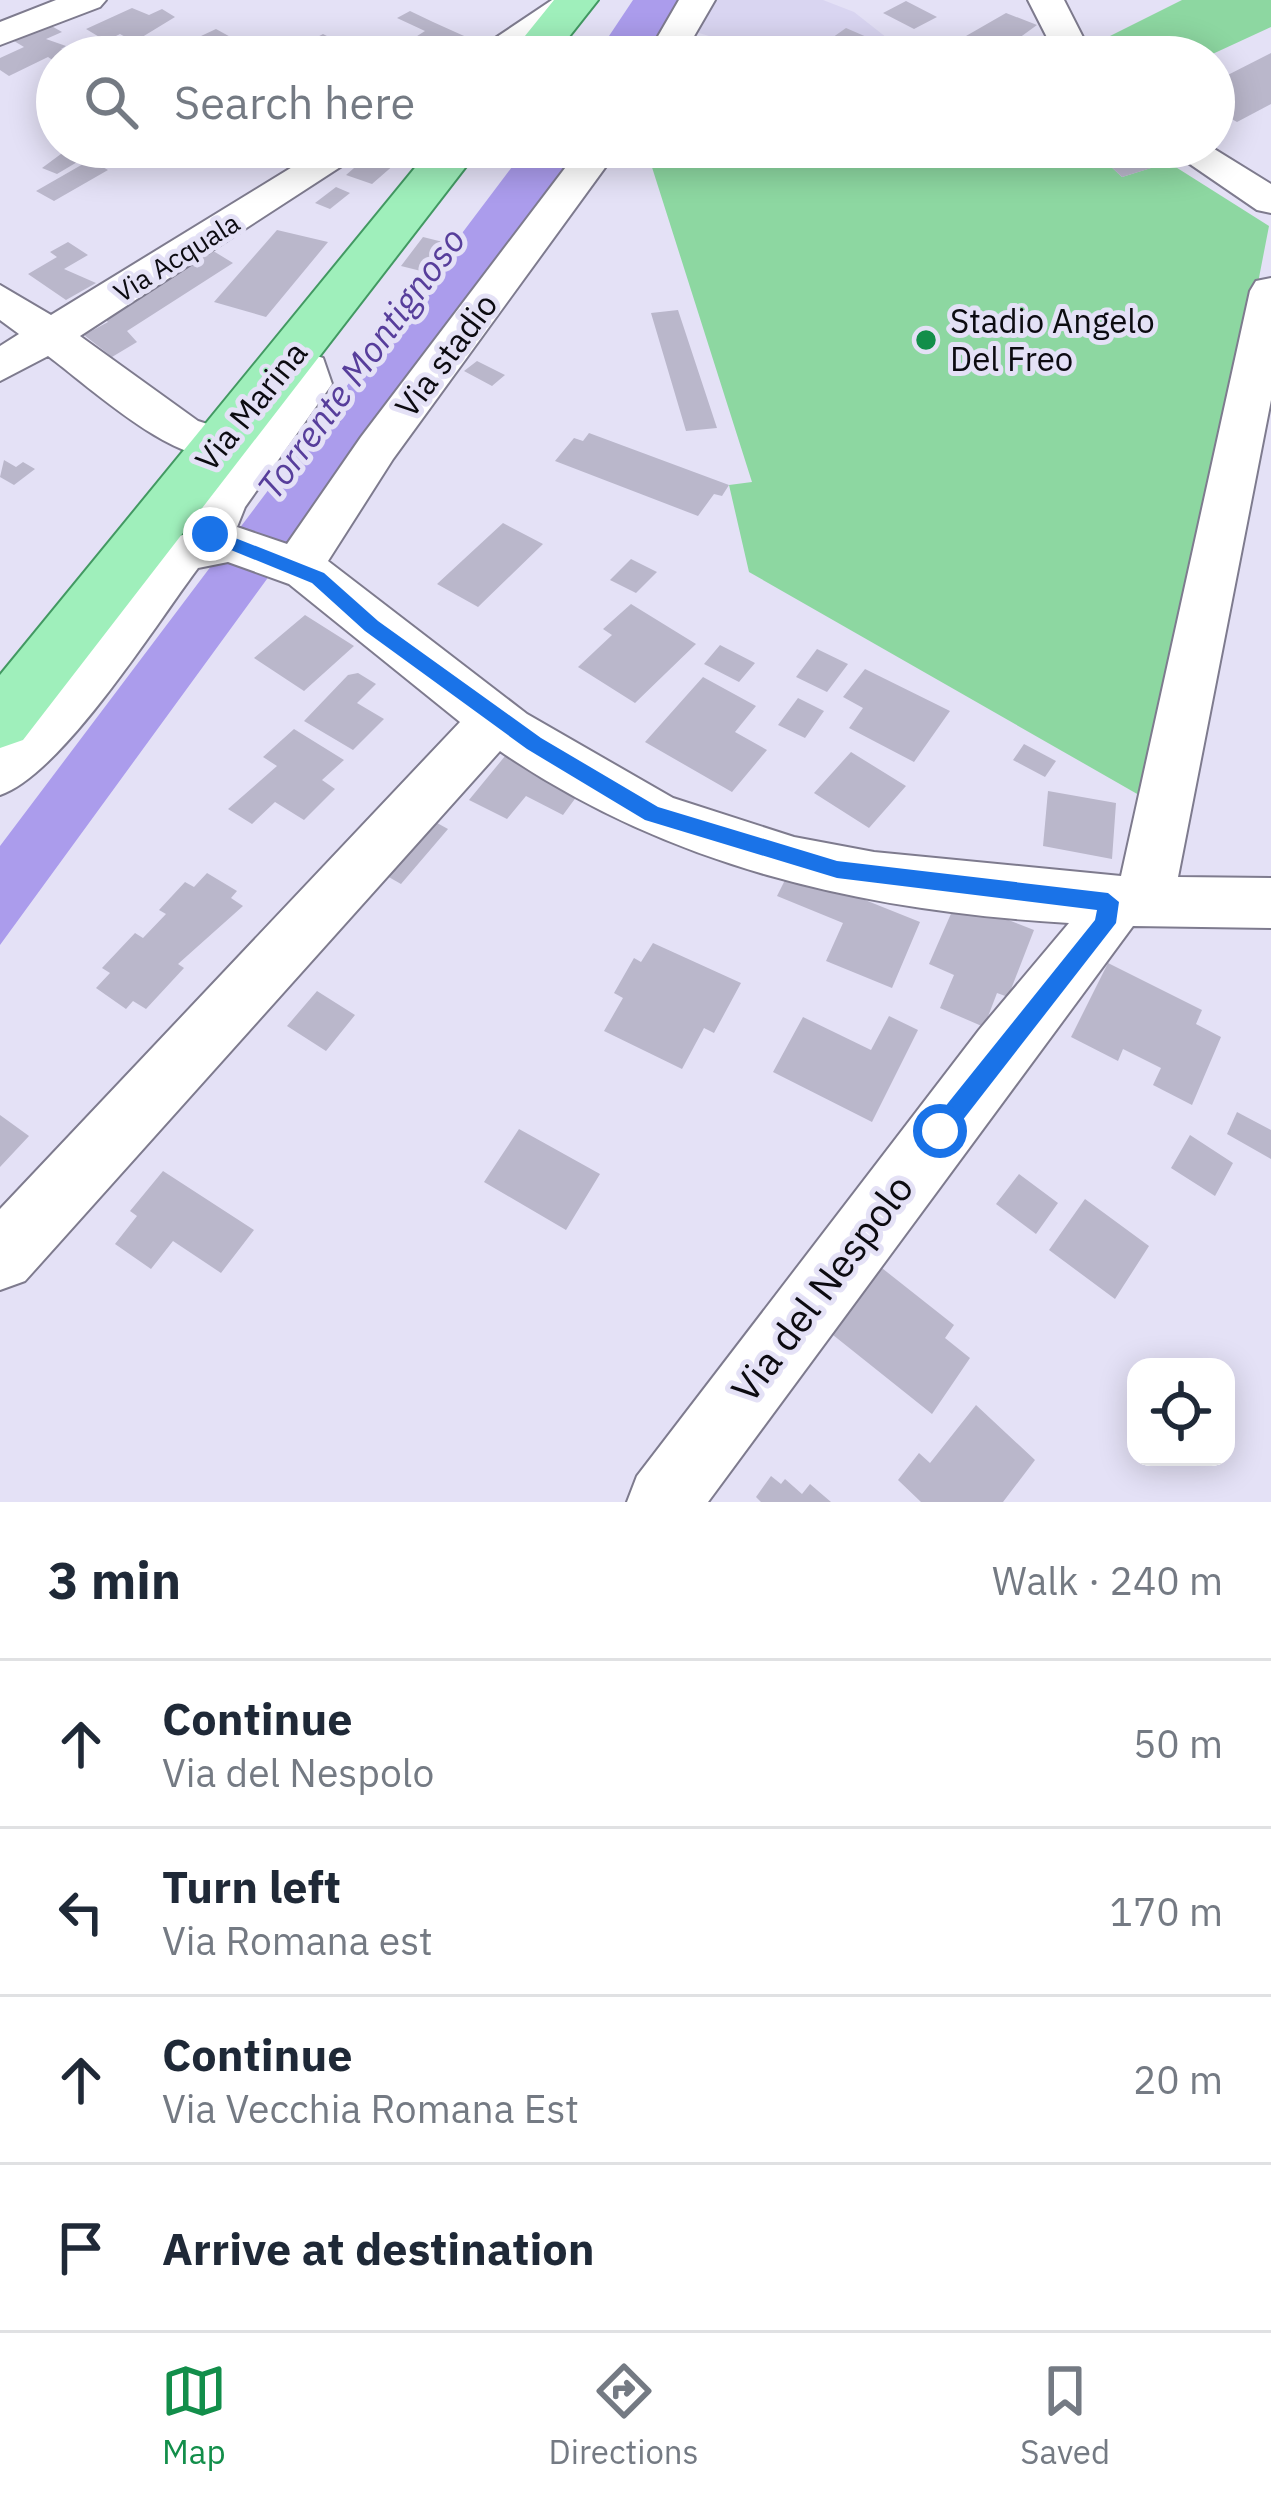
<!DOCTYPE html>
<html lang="en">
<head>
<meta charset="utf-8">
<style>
  :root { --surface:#fff; --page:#f6f6f7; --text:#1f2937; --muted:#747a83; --line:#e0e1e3; --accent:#128e4a }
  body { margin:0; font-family:"IBM Plex Sans",sans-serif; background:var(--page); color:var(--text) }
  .controls { position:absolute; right:36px; bottom:36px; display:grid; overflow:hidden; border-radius:24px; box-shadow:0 6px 30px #0003 }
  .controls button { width:108px; height:108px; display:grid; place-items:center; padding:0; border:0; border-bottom:3px solid var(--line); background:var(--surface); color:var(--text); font:60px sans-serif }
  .stop { position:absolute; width:36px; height:36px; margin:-27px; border:9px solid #1a73e8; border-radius:50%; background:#fff }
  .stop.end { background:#1a73e8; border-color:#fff; box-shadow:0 3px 12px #0008 }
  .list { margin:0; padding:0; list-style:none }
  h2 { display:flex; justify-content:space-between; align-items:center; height:156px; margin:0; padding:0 48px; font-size:51px }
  h2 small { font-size:39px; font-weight:400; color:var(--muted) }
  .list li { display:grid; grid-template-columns:78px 1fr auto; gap:36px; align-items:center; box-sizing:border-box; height:168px; padding:0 48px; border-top:3px solid var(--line) }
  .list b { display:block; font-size:45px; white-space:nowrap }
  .list p { margin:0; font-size:39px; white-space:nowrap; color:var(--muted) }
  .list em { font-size:39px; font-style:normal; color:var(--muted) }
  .icon { flex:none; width:66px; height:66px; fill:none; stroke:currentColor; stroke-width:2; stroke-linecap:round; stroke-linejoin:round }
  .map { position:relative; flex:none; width:1271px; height:1502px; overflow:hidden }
  .search { position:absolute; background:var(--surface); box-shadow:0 6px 30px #0003; left:36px; right:36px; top:36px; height:132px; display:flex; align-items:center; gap:30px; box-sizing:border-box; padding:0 42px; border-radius:66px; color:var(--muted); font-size:45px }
  .sheet { height:828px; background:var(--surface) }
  nav { display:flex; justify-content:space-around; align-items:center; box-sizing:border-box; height:168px; border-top:3px solid var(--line); background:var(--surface); font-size:33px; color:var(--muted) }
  nav a { display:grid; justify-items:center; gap:6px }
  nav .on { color:var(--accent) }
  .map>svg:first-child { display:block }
</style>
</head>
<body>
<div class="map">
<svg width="1271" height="1502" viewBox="0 0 1271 1502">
  <rect width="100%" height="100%" fill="#e4e1f6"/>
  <path fill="#d9d5f1" d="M706,0H823L854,12L896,45L873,36L805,57H779L689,30Z"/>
  <path fill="#8dd7a1" d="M1182,0H1271V27L1206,57H1089L1086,48Z
    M720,147H1090L1122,177L1157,166L1130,147H1144L1269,226L1178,696L1139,795L749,572L729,485L752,482L650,161L709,155Z"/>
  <path fill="#ab9cec" d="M633,0H686L648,57H595Z
    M527,147H582L0,945V846Z"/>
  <path fill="#bab7cb" d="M906,1L937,17L914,29L883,13Z
    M132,8L149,15L162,9L175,17L134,42L120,34L106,41L86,29Z
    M410,11L433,22L473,40L447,57H431L403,45L425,31L397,18Z
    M1006,13L1037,25L1001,51L966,36Z
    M48,24L62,32L46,39L66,46L61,49L74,57H57V63L48,57L9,76L0,70V58L24,47L14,41Z
    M846,28L869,38L896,45L881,57H805Z
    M216,29L245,45L230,53L201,36Z
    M323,34L368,57H317L299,47Z
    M915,42L933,52L886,57Z
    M1271,53V104L1237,122L1214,109V82Z
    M89,147H126L137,153L119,164Z
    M1090,147H1130L1158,166L1122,177Z
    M69,148L89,155L57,174L42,168Z
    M377,148L403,157L372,184L346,175Z
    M90,160L108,170L54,201L36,191Z
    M336,187L350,193L330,209L315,203Z
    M277,230L328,242L266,317L214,302Z
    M423,237L443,242L421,271L401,266Z
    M68,242L88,255L64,269L96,283L66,300L28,274L57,257L50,252Z
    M210,249L233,263L127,331L137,342L112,357L84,335L108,322L102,317Z
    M678,310L717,428L686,431L651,313Z
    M477,361L505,375L492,386L464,371Z
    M589,433L729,485L722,496L714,494L698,516L555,461L574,438L583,441Z
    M4,460L16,467L23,462L35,469L14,485L0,477Z
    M503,523L543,544L478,607L437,584Z
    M631,559L657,572L636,593L610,580Z
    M631,604L696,644L635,703L578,667L612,635L603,629Z
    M305,615L354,646L304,691L254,658Z
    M720,645L755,663L739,682L704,664Z
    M817,649L848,664L827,692L796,677Z
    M865,669L950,711L914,762L849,728L863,708L843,697Z
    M358,673L376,684L357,703L384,719L353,750L304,721L348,675Z
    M703,677L756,706L735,732L767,750L732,792L645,742Z
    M798,698L824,711L805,738L778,725Z
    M294,729L344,760L322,780L335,789L304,820L275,802L252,824L228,809L277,766L263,757Z
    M1024,744L1056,761L1045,777L1013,760Z
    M510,750L550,770L543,779L577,796L563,815L526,796L507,819L469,800Z
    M851,752L906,786L869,828L814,793Z
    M1048,791L1116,803L1112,859L1043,846Z
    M428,818L448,829L401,884L380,872Z
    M790,870L920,922L892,988L826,961L843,923L777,896Z
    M207,873L237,891L231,898L243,906L178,964L184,968L146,1009L133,1001L126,1009L96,988L110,973L102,968L135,933L143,938L166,914L159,910L185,882L194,887Z
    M957,900L1034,930L1008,997L997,993L984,1027L940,1008L954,975L929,964Z
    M653,943L741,983L714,1033L704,1028L682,1069L604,1031L623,998L614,993L634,958L641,962Z
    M1108,963L1202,1010L1196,1024L1221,1037L1192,1105L1153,1085L1161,1068L1123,1049L1118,1061L1071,1037Z
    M317,991L355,1015L326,1051L287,1026Z
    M889,1016L918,1030L872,1122L773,1072L803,1017L871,1050Z
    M1237,1112L1271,1130V1159L1227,1134Z
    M0,1115L29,1136L0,1167Z
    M519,1129L600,1174L566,1230L484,1182Z
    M1190,1135L1233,1163L1215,1196L1171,1168Z
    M163,1171L254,1230L221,1273L173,1241L151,1269L115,1244L137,1216L130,1211Z
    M1019,1174L1058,1203L1036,1234L996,1204Z
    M1085,1199L1149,1246L1115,1299L1049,1250Z
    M873,1261L954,1325L945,1338L970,1358L932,1414L823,1327Z
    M976,1405L1035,1460L1003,1502H921L898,1480L919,1453L930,1463Z
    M771,1476L781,1484L785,1479L802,1494L810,1484L831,1502H761L756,1497Z"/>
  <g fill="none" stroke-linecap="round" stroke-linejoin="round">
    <g stroke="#7e7b8e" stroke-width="4">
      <path id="minor" d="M56,0H106L100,7L0,45V22Z
        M552,0H595L510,57H467Z
        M679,0H715L682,57H646Z
        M1028,0H1064L1093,57H1057Z
        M325,147H371L80,336L198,421L235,433L242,443L287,382L265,361L271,351L287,346L323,358L332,384L245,507L237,527L287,544L361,437L581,147H620L393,459L328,561L527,714L673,798L794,837L874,852L1121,876L1250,291L1256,281L1271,278V400L1178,877L1271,878V928L1133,926L708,1502H627L637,1476L979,1030L1069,923C865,911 671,868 500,751L25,1281L0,1290V1209L460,722L289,584L228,562L198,568C156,624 62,774 0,795V738L39,700L165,540L186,534L206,490L231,456C179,471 89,386 48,356L0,381V346L19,334L0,320V285L51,315Z
        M1165,147H1211L1271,184V213L1257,210Z"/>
    </g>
    <g stroke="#429962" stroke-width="4">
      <path id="major" d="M554,0H598L553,57H508Z
        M432,147H481L23,740L0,748V675Z"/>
    </g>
    <use href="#minor" fill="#fff" fill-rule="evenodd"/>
    <use href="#major" fill="#9fefbb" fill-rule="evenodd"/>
  </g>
  <path fill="#1a73e8" d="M210,528L324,573L378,621L541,738L658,807L837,861L1108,893L1119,902L1116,923L948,1139H932V1123L1095,920L1097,910L837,878L645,820L527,749L365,631L312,583L204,539V530Z"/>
  <circle fill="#128e4a" stroke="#e4e1f6" stroke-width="4.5" cx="926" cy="340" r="12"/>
  <g text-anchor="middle" stroke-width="10" stroke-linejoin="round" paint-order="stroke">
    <g font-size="27" fill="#0c0b11" stroke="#e4e1f6">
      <text transform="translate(177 258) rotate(-32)" y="9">Via Acquala</text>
    </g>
    <g font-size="33" fill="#0c0b11" stroke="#e4e1f6" text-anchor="start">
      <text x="950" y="333">Stadio Angelo<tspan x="950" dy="38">Del Freo</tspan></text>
    </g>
    <g font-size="33" fill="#0c0b11" stroke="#e4e1f6">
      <text transform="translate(446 355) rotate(-53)" y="12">Via stadio</text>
      <text transform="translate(251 406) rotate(-51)" y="12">Via Marina</text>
    </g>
    <g font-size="36" font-style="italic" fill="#573e9b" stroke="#e4e1f6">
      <text transform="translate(361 363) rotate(-54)" y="13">Torrente Montignoso</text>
    </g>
    <g font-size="39" fill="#0c0b11" stroke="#e4e1f6">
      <text transform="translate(822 1288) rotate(-53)" y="14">Via del Nespolo</text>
    </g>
  </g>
</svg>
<div class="controls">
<button><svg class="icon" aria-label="locate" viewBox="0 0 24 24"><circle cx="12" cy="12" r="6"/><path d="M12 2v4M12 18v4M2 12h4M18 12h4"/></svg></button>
</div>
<div class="stop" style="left:940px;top:1131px"></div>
<div class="stop end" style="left:210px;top:534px"></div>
<div class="search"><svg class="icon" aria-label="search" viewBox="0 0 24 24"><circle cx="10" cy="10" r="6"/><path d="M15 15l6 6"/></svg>Search here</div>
</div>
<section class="sheet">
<h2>3 min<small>Walk · 240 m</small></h2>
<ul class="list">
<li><svg class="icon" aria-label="ahead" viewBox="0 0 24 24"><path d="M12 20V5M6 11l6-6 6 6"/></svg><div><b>Continue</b><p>Via del Nespolo</p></div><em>50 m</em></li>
<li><svg class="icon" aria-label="left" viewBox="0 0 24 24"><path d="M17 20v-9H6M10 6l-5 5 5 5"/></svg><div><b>Turn left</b><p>Via Romana est</p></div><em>170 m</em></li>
<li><svg class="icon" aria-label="ahead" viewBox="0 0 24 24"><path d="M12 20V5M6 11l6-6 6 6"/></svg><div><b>Continue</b><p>Via Vecchia Romana Est</p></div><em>20 m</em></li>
<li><svg class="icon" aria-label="arrive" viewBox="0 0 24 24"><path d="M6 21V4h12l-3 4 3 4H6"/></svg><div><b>Arrive at destination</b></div></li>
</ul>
</section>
<nav>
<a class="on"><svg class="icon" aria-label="map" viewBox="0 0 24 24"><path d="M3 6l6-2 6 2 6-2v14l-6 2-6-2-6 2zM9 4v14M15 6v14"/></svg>Map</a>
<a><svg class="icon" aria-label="directions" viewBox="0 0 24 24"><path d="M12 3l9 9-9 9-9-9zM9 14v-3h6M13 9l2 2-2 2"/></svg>Directions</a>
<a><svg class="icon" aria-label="saved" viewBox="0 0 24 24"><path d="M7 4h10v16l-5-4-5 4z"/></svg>Saved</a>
</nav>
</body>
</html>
